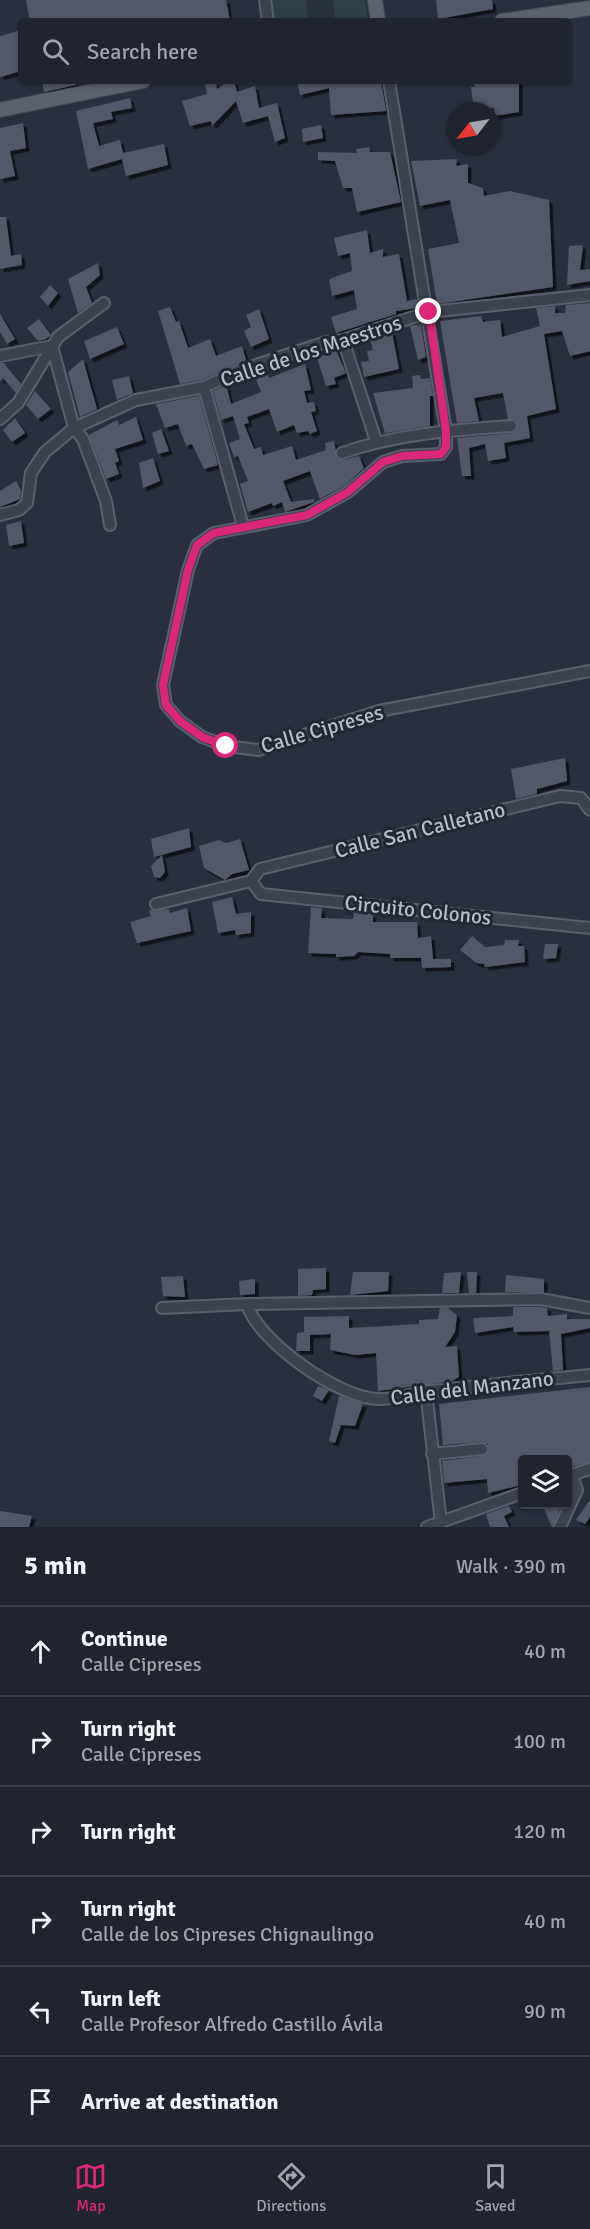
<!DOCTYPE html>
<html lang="en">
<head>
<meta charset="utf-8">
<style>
  :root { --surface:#1f242e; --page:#272c36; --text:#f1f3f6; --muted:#a1a4aa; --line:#3c414a; --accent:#db2777 }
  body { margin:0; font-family:Signika,sans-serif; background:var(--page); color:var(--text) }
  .controls { position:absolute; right:18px; bottom:18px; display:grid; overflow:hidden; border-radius:6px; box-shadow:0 2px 4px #0004 }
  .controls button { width:54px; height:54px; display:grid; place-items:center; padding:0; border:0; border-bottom:2px solid var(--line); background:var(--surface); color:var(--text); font:30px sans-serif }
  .compass { position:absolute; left:446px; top:102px; width:54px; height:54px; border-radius:50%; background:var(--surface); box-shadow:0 2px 4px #0004; rotate:239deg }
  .stop { position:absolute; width:18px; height:18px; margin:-14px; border:4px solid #db2777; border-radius:50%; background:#fff }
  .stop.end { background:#db2777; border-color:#fff; box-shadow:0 2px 6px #0008 }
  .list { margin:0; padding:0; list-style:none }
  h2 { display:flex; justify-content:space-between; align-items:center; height:78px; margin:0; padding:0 24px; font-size:26px }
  h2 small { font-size:20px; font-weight:400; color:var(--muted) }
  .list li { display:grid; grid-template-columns:39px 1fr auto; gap:18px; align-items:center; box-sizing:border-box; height:90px; padding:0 24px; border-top:2px solid var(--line) }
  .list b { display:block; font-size:22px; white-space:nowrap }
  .list p { margin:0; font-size:20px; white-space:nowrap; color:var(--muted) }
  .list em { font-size:20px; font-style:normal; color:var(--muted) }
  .icon { flex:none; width:33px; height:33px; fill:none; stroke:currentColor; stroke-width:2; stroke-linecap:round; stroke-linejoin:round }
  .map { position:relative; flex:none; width:590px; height:1527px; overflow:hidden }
  .search { position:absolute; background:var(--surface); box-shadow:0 2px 4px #0004; left:18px; right:18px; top:18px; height:66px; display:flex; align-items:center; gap:15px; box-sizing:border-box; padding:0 21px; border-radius:6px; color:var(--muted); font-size:22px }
  .sheet { height:618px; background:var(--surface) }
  nav { display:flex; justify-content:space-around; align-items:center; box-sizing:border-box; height:84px; border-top:2px solid var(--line); background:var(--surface); font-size:16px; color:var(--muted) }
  nav a { display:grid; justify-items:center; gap:3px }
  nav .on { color:var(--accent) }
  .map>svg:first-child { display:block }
</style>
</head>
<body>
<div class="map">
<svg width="590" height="1527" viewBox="0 0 590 1527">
  <defs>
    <filter id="shadow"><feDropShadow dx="3.5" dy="3.5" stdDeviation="0" flood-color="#0009"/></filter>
  </defs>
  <rect width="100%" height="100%" fill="#29303d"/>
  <path fill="#2f4042" d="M271,0H306L308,21H273Z
    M333,0H365L368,21H335Z"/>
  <path fill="#525868" filter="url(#shadow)" d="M26,0H226L230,21H30Z
    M436,0H492L493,9L438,19Z
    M21,30V71L0,77V36Z
    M42,81H75L76,85L44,92Z
    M229,81H234L237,92L255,86L259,108L277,103L285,138L275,142L268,116L243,123L236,101L212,126L211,121L190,126L182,101L207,94L205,84L216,82L217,89Z
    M297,81H381L386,111L331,115L329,88L300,95Z
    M473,81H519V112L494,116V108L474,111L471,87H475Z
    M130,98L132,108L111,112L113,119L93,123L99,146L120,140L123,153L164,144L168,165L126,176L122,159L88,169L76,111Z
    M23,123L26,148L10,151L15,176L0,179V128Z
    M321,125L323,138L303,142L302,129Z
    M369,147L370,152H390L401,202L357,212L352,188H343L335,161L318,160V152L357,153L356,149Z
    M457,159L456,166L468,164V183L483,188L484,196L510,191L549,200L553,287L437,304L428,249L459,243L450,200L420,206L411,161Z
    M0,217H6L11,256L21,254L22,265L0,269Z
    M367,230L370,253L383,249V257L399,254L407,301L417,299L418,308L396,311V314L336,333L331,317L357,309L354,290L332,296L329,279L352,271L350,253L338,256L334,238Z
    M583,245L580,270L590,269V281L567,285L569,246Z
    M98,263L100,275L86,287L92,303L78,313L68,279Z
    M50,285L58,293L48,306L40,297Z
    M590,303V351L570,356L562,331L544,334L556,409L527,416L530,438L504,443L506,458L488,461L485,444L469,448L471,476H462L457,438L512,433L517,430L518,425L515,420L508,419L503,393L474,398L479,421L457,423L440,321L481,316L483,322L500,320L502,337L540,326L536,308L555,306V313H565L566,305Z
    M170,307L176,322L179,321L188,348L210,339L216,356L242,346L246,360L202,380L180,384L158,311Z
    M259,309L269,339L251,347L244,331L251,327L246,315Z
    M0,314L15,339L7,344L0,332Z
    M39,319L51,335L46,339L38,341L27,328Z
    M421,324L426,357L418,360L410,326Z
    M117,327L124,344L90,359L84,341Z
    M392,332L399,369L364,377L361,362L369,361L367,351L373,350L370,339Z
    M336,350L346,373L334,378L336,384L326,386L317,358Z
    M83,359L97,409L80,417L68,372Z
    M0,363H4L21,384L16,393L3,378L0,382Z
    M305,364L311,390L304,391L307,403L314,402L316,411L311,412L317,431L310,434L308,431L297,433L294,425L277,432L269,409L247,417L249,423L244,424L254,449L261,447L263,455L292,446L296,460L326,450L325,443L334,441L337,458L344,460L359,456L364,468L344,486L320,499L310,471L283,481L291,502L314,499V502L285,512L282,502L273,506L272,503L248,512L240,484L248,481L238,456L234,457L229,443L240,439L233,416L221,420L213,391L226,385L231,404L261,392L256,379L268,375L269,378Z
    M420,375L421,379L430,378L433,396H430V426L385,433L373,393L413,388L412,376Z
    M129,376L133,393L117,400L112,380Z
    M35,391L51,409L38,419L26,405Z
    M199,396L218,465L204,469L192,444L186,446L178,424L165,428L156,404Z
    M136,417L143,440L115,449L119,461L115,463L119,474L106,479L89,435L117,420L119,425Z
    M15,418L25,433L12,442L3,430Z
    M161,429L169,451L158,454L152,433Z
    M153,458L160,481L143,488L139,463Z
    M16,481L21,490L20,499L0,507V491Z
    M21,521L24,543L9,546L6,525Z
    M565,758L567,781L537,789V794L516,799L511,769Z
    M189,828L191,847L154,857L151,839Z
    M240,839L249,870L232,874L225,880L204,868L199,846L219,840L226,843Z
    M162,855L165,872L160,878L154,877L151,866Z
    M232,897L236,914L251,912V933L236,935L235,930L218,933L212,902Z
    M311,907L322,908L321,918L353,919L354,913L373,914V922H417L418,938L431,936L433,959H451V967L422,968L421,958H390V954L358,952L354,956L336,957V954L308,953Z
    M187,908L191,931L137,943L130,922L151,916L149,911L151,910L168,909L170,913Z
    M472,936L485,947L504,945L505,940H519L518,946H524L525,962L485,967L484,964L476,963L460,950Z
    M545,944H558L556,958L543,959Z
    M326,1268V1289L313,1290L312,1295L298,1296V1269Z
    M353,1272H389L388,1291L350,1295Z
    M461,1272L459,1293H442L444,1273Z
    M467,1272H477L476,1293H469Z
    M506,1275L544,1279V1292H505Z
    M183,1276L185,1297L163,1296L161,1277Z
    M255,1279V1294L240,1295L239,1281Z
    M513,1307H540L547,1308L548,1316L567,1314V1319H590V1328L561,1334L563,1370L553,1371L549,1331L514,1332L513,1327L475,1333L473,1318L513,1316Z
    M440,1308H448L457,1315L455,1332L445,1347L457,1346L459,1377L452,1381L378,1391L376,1353L355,1355L330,1350L331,1334L310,1335V1351H296L297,1333L304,1332V1317L349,1316V1328L419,1324V1320L438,1319Z
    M318,1386L329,1390L322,1401L313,1396Z
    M590,1387V1462L567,1468V1460H522V1485L488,1493L487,1479L444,1483L442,1461L483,1456L489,1449L488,1444L482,1442L443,1445L439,1404Z
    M339,1396L363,1404L355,1426L341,1425L335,1443L329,1441Z
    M590,1500V1517L585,1524L576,1520Z
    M542,1504H562L553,1527H552Z
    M509,1506L512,1512L504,1516L509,1527H490L486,1514Z
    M0,1511L32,1516L29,1527H0Z"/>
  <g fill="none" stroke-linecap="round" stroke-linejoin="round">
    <g stroke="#5a606b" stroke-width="14">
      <path id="minor" d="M265,0L268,21
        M389,81L446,431V447L441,454L402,456L383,462L348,492L307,515L214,533L197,545L188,570L163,685L166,705L180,721L202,737L226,746L258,750L379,711L590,671
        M343,340L376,441
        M52,346L74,428L83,439L106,501L110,525
        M0,356L52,346
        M204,387L243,526
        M0,419L18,403L58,337L104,303
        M342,453C396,434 453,430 511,426
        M0,515L19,510L27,503L31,473L45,452L74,428L136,400L204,387L241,370L326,342L343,340L429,312L590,295
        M251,881L260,869L560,796L581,798L590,810
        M251,881L261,894L590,928
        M156,904L251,881
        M247,1304C257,1341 341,1400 380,1399C396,1399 413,1393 430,1391C483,1385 537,1380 590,1375
        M162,1308L247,1304L541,1299L590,1308
        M426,1391L441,1523
        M432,1454L482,1449
        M568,1476L590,1469
        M427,1527L522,1493
        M560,1527L577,1490L572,1475"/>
    </g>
    <g stroke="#464b57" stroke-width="16">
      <path id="major" d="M375,0L378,21
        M502,21L590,8
        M0,110L143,81"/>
    </g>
    <use href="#minor" stroke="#3c424e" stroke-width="10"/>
    <use href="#major" stroke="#5b616d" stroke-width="14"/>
  </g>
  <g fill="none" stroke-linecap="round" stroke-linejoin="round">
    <path stroke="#db2777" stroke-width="8" d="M226,746L202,737L180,721L166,705L163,685L188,570L197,545L214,533L307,515L348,492L383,462L402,456L441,454L446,447V431L429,312"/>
  </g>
  <g text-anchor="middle" stroke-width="6" stroke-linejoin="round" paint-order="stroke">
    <g font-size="21" fill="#b9bdc8" stroke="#212733">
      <text transform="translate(311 351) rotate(-18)" y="7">Calle de los Maestros</text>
      <text transform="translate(322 729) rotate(-16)" y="7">Calle Cipreses</text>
      <text transform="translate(420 830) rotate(-14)" y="7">Calle San Calletano</text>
      <text transform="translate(418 910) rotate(6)" y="7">Circuito Colonos</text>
      <text transform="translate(472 1388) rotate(-7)" y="7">Calle del Manzano</text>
    </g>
  </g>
</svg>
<div class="controls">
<button><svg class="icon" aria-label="layers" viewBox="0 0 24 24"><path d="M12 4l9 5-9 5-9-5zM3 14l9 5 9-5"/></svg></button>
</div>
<svg class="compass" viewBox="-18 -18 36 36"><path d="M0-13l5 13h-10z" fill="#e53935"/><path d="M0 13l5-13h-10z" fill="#a1a4aa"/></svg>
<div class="stop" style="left:226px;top:746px"></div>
<div class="stop end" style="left:429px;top:312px"></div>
<div class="search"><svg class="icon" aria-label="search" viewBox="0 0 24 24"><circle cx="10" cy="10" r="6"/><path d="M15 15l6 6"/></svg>Search here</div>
</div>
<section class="sheet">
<h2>5 min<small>Walk · 390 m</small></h2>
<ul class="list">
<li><svg class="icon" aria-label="ahead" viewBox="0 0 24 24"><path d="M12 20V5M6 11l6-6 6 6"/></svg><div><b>Continue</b><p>Calle Cipreses</p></div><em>40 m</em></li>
<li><svg class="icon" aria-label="right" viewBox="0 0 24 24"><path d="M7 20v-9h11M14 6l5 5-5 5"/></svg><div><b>Turn right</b><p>Calle Cipreses</p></div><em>100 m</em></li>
<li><svg class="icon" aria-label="right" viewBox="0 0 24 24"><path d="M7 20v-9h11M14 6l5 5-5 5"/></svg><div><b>Turn right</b></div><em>120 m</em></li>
<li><svg class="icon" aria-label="right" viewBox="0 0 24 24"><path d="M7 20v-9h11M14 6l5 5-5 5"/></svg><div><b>Turn right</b><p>Calle de los Cipreses Chignaulingo</p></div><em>40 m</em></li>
<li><svg class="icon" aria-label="left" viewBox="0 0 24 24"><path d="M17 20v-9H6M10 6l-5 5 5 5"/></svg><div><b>Turn left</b><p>Calle Profesor Alfredo Castillo Ávila</p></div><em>90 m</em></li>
<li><svg class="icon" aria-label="arrive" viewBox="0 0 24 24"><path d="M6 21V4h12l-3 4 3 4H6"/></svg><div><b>Arrive at destination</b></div></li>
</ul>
</section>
<nav>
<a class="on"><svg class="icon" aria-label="map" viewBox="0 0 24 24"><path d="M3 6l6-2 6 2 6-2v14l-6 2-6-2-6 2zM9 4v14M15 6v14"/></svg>Map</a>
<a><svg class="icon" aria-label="directions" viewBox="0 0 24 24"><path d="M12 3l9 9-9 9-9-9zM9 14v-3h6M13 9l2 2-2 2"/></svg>Directions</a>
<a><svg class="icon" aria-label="saved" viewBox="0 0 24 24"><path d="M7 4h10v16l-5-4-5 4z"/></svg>Saved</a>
</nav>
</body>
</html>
